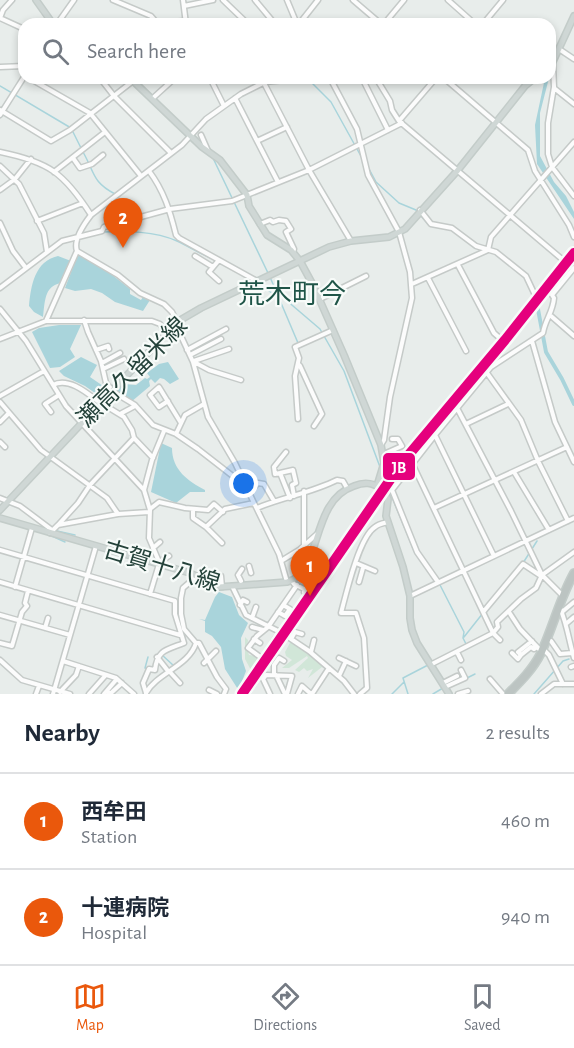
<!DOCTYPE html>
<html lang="en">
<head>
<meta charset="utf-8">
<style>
  :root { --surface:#fff; --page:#f6f6f7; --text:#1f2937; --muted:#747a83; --line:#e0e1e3; --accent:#ea580c }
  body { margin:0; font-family:"Alegreya Sans","Noto Sans JP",sans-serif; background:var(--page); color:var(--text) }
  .you { position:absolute; left:244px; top:484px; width:21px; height:21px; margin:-15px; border:4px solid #fff; border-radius:50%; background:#1a73e8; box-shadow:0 0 0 9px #1a73e833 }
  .badge { display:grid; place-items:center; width:39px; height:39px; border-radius:50%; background:var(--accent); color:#fff; font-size:20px; font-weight:700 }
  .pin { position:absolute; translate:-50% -50px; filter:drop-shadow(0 2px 3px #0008) }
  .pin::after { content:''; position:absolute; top:32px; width:21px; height:18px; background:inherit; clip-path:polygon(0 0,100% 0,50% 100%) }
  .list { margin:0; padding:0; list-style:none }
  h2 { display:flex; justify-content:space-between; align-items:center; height:78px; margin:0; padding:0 24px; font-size:26px }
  h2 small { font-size:20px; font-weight:400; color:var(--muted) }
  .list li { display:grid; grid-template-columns:39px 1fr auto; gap:18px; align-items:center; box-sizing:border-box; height:96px; padding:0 24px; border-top:2px solid var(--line) }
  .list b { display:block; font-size:22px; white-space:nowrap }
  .list p { margin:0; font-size:20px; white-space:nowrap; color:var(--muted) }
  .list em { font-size:20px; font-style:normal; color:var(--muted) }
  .icon { flex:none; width:33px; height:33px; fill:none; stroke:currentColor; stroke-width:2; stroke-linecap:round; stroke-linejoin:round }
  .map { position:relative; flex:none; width:574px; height:694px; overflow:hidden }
  .search { position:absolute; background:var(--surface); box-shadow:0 3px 9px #0003; left:18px; right:18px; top:18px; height:66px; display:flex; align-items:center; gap:15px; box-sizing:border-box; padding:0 21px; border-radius:18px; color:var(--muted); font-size:22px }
  .sheet { height:270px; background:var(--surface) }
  nav { display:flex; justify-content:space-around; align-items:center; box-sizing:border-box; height:84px; border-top:2px solid var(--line); background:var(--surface); font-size:16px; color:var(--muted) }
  nav a { display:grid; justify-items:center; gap:3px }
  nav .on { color:var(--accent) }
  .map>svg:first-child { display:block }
</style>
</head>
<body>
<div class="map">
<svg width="574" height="694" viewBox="0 0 574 694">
  <rect width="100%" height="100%" fill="#e8edeb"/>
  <path fill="#d1e6d8" d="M274,634L273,637L276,639L278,635L280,636L242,693L240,690L245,677L252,672L245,659V637L248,640L247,649L249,655L256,656L263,661L274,644L270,640Z
    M291,641L328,668L327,670L322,667L308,678L313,669L307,671L304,668L299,672L295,670L308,658L307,656L289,668H282L292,660L286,656L285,652Z"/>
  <path fill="#a9d4db" d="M545,78H549L540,113V156L554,182L566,196L574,212V219L537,164L535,125Z
    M78,254L106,270L130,289V294L141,300L143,297L150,300L143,311L115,302L102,293L91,289L75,291L65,288Z
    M58,256L71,261L61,283C44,286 45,302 43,317L34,312L29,306C31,285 35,261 58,256Z
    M59,325H81L70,349L75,357L60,367L50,368L32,332L39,328Z
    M81,357L97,365L90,377L109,390L102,398L85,386L64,376L59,371Z
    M168,362L179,379L170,384L164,379L160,378L155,383L151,379L149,381L150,386L131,402L115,392L123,384L136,385L145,378L147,379L150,377L147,373L159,364Z
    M161,443L172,448C172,470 188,481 205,490V492H190L176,503L151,492Z
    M219,592L232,597L239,615L248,623L241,638L242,659L246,671L239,689L241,694L225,669L221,647L212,636L205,632V621L199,619L205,620L215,597Z"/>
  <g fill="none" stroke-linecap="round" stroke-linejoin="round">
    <path stroke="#a9d4db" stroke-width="1.5" d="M307,78L331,102L362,158
      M0,86L71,128L81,148
      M83,152C95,173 92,182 115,194
      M212,156L268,273
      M368,167L376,182L399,203L416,210L429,225L451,230
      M103,232C128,231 154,231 177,241C190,247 202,255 216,260
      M270,277L298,343
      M259,284L272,293
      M279,294L320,329L344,371L380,467
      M382,472L385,476L384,487L392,497L415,553L428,570
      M57,531L75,535
      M52,536L65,542
      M523,563L537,541
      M311,577L337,550L351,529
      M439,583L464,632L463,638L467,646
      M464,637L483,613
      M161,654L174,666
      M148,669L145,668L148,657
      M467,678L475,674
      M250,694L267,669
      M392,694L404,682
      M408,694L403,678L428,665
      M433,694L443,688
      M534,694L563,661L569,659"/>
    <path stroke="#a9d4db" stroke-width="4" d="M537,304L546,352L562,379L574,404"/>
    <path stroke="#c1cbc8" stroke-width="4" stroke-dasharray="4 2" stroke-linecap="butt" d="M559,267L569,274"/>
    <g stroke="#c5cac8" stroke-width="7">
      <path id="minor" d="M113,0L151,16L157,23L185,21
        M183,0L186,24
        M223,0L248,24
        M255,0L275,24
        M287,0L297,24
        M353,0L381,24
        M448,0L475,24
        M184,6L213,0
        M0,18L24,29
        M0,18L3,10L12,0
        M57,24L74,0
        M299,24L318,0
        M384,24L404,0
        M483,24L503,0
        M559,49L574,59
        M553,64L554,87L548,123V154L552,167L574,196
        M0,67L24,66
        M29,78L90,113L141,176
        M100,78L114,96L171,153
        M210,78L224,106
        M330,78L357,129L368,175L399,232L410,272L412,298L390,397L384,440L381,445
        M362,78L388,130
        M376,78L390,101L392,110L399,121L563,260
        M444,78L528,150L535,171L569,225L574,237
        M264,83L309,170L351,241
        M554,88L574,104
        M153,98L175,78
        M235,98L278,182
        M0,110L51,141L70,130L133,81
        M0,115L24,77
        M399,121L436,78
        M201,135L208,151
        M257,141L287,127
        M0,152C49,162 64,173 91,215
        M73,158L80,168L92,164L103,155
        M0,166L19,184L44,233L47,252
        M149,171C164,191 170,211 176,235L179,238L257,281
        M54,172L105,132
        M0,190L15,179L31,159
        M420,210L431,224L452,228L476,246L496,252L526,276L534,293L538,296L574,249
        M37,221L83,203
        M0,223L13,251L26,268
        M260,224L270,220L273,222L279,220L286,221L291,229L286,232L294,249L293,252
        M77,251L118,275L140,293L164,304L172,312L177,322
        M195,256L213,267
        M219,260L209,272L219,281
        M458,265L494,333L502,340
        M428,278L466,351
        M412,284L488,250L491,237L574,142
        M0,288L62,241L102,231L104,227L170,209L232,201L309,170L402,123
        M320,299L366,276
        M0,309L26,341L66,406L144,490L150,510L149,538L160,564
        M551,316L574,336
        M84,320L88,332L101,361L106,383L115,393L135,405L153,425L176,434L198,449L234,477L241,475
        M46,321L77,251C73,240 84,224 91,215L182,145L206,119L241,94L265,82L304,78
        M175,323L193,362L208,417L235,463L254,503L279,554L287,582
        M0,339L46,321H152L160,324L166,332
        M532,341L555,422L574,462
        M96,350L108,346L109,349
        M187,350L226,329
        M190,355L221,339
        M194,361L229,349
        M194,362L209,370L241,380
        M102,363L120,353
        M298,364L300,366L322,414L314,426
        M103,369L124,359
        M487,373L521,420L538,461L568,521
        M53,385C68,377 86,392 99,402
        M0,396L44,371
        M168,401L159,407L150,395L159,387L181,423
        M0,402L41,450L107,498L118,514
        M101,403L124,417L132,430L134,438L153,458
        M457,408L511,511L542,575L563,596
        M51,412L45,404L59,395
        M120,414L135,406
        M298,419L295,376L299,358L295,347L333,330
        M0,422L9,413
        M466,424L508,404
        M176,434L185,415L204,404
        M435,435L494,556
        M0,442L5,447
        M384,454L402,446L398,439H392
        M412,463L493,633L500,640
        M514,472L549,530
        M280,473L275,474L274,467L286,452
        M144,490L152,460L164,431
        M304,491V546
        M249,492L258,483L264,484L274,501
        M0,498L20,506L52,530
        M290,498L280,473L293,470L296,483L292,485L294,496
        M257,508C283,497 311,493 337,480L343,481L347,488
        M434,508L567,447
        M150,509L159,502L185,508L208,510L214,504L223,512
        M193,509V518L206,527L225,509L254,503
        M58,525L78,503L90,485L134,438
        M206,527L222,543
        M50,533L58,525L118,514L149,512
        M153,548L160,542
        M0,550L175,601V614L184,643C166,650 157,650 155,670L149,669L143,683L146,693
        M281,561L299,550L317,534
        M159,562L169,556
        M356,563L375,571
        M249,566L251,573
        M221,576L222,587
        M241,581L238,575L242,569
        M292,581L294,584L306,590V593L304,592L305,589
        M0,582L180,635
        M359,582L363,568
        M438,582L417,552L392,490L435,435L491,367L543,333C545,320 553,312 554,298L552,295L574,268
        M232,586L246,615L282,633L309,651L344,681L354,694
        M15,587L32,528
        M150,594L159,564
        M410,596L574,518
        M240,605L243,600L247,602
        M560,608C567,624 569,641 574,658
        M484,611L523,564L541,576
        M278,612L285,616L290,609L283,605
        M509,612L520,629L541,651
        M562,612L574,602
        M0,615L70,635
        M252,618L256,607
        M567,623L574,617
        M252,627L263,630
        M45,628L48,618
        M254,639L260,643
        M291,639L295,632L302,634
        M532,641L518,652L521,655L531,647L534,649L537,647
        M551,641L560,654L572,653
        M0,643L12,646L22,612L27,606L25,603L28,591
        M196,643L184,629L181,614V598L183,588L197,576
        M543,649L549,655L563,684
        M311,652L314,640
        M457,652L461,660
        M512,653L518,659L521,655
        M157,657L168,671
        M339,658L356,666
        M263,659L248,648L257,636L268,627L297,585
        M0,660L22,680L70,694
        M63,661L116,678L134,694
        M204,663L216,651
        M432,664L493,633L498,627L497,622L521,599L536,588L542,575L574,552
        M571,667L574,666
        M169,671L180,683
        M274,675V665L279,658L284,661
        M276,675L285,694
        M339,676L346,661
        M490,679L503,694
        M443,683L457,676
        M445,687L465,678L461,670
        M209,690L217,694
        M107,691L110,694L122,683
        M60,692L76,675L79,666
        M146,693C157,673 189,666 196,643H199L217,677L226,689L224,694
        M36,694L39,686
        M53,694L96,546
        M89,694L105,676
        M104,694L116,680
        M270,694L263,679L266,675L292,676L287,694
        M298,694L302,686L311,694
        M312,694L329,668
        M360,694L367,688L364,638L356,613H341C346,594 359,537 375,527C378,524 384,523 388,522
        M458,694L468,691
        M541,694L554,684H574"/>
    </g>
    <g stroke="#c3ccc9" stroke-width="8">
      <path id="major" d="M36,0L53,24
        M550,68L574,16
        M130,78L202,147L220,160L247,195L249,206L267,235L291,250L300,261L313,285L344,355L381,445L384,463L377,486
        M385,493L388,499L386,516L403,567L410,596V618L412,630L417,643L449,694
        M0,510L177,322L201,308L329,247L351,241L389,237L405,229L458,170L525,86L535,78
        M0,518L190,573L219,587L287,582C323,574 309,501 354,486C364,482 372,482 381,489"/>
    </g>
    <g stroke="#c3ccc9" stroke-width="10">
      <path id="highway" d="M508,694C521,681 533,669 541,653C553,627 560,598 574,573"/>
    </g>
    <use href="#minor" stroke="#fcfcfc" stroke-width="4"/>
    <use href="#major" stroke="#cfd7d5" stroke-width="5"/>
    <use href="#highway" stroke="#bcc4c2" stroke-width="7"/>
    <g stroke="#f7fbf9" stroke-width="15">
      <path id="rail-1" d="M242,694L401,464L505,340L574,253"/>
    </g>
    <use href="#rail-1" stroke="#e5007d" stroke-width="10"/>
  </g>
  <g text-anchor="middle" stroke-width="4.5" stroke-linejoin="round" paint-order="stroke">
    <g font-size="24" fill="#24423a" stroke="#f7fbf9">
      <text transform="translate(132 372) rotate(-45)" y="8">瀬高久留米線</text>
      <text transform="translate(162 566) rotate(17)" y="8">古賀十八線</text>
    </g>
    <g font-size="27" fill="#1f5548" stroke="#f7fbf9">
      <text x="292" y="303">荒木町今</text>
    </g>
  </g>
  <rect stroke="#f7fbf9" stroke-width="2" x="382" y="452" width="34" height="29" rx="6" fill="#e5007d"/>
  <g font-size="16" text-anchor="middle" font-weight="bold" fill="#fff">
    <text x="399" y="473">JB</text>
  </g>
</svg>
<div class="you"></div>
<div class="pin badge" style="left:310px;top:596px">1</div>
<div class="pin badge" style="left:123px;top:248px">2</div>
<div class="search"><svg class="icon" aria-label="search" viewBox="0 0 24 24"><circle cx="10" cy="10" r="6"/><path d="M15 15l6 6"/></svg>Search here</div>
</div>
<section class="sheet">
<h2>Nearby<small>2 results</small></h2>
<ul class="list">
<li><span class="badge">1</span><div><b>西牟田</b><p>Station</p></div><em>460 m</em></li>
<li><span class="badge">2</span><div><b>十連病院</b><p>Hospital</p></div><em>940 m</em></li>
</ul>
</section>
<nav>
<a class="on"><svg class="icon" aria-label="map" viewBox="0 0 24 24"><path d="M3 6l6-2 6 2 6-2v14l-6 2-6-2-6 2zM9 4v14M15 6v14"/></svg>Map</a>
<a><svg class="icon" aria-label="directions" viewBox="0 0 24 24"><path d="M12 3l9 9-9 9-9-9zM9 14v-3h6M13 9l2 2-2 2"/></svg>Directions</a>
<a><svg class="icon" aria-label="saved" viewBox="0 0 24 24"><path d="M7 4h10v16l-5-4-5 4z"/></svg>Saved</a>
</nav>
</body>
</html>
